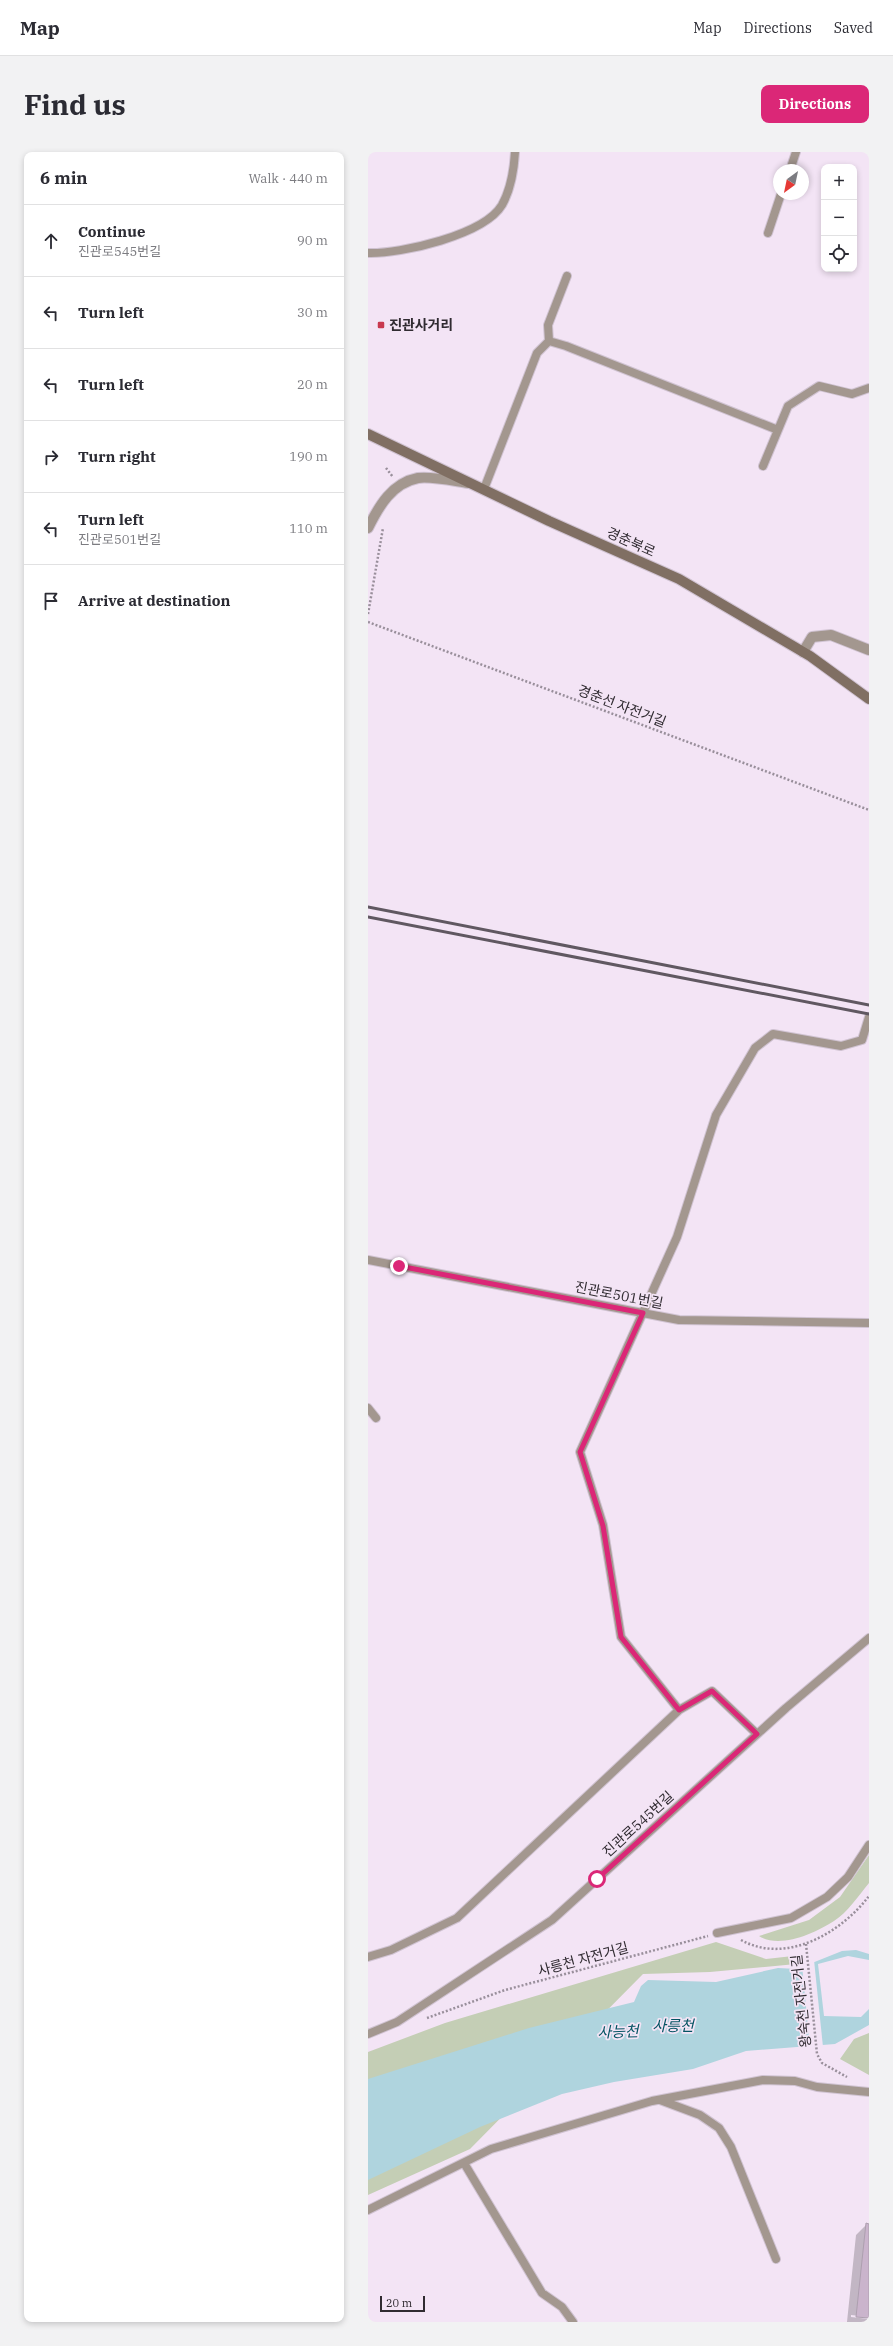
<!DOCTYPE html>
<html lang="en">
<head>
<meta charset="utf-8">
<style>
  :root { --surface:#fff; --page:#f2f2f3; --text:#2b2b33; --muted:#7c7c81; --line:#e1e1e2; --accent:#db2777 }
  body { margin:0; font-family:"IBM Plex Serif","Noto Sans KR",serif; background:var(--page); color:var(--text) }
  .controls { position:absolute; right:12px; top:12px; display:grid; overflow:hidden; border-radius:8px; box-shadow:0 2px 6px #0003 }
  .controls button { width:36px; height:36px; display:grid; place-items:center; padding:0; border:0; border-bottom:1px solid var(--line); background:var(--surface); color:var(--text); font:20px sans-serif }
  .compass { position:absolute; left:405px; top:12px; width:36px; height:36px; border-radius:50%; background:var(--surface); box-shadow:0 2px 6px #0003; rotate:213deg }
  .scale { position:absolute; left:12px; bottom:10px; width:45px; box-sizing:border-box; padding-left:4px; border:2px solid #302b31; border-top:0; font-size:11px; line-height:14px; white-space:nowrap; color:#302b31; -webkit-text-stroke:3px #f3e4f5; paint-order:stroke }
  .stop { position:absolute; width:12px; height:12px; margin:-9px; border:3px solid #db2777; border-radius:50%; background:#fff }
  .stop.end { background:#db2777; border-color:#fff; box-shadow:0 1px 4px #0008 }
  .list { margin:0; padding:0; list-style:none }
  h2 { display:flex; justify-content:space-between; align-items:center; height:52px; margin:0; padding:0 16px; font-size:17px }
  h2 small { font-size:13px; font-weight:400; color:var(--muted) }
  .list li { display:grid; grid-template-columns:26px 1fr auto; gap:12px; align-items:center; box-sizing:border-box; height:72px; padding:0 16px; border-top:1px solid var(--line) }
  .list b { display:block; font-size:15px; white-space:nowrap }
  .list p { margin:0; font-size:13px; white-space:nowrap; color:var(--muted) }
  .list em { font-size:13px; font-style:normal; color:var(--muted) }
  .icon { flex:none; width:22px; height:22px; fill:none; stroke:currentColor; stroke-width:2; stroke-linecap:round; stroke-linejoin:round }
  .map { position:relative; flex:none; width:501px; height:2170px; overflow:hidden; border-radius:8px }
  header { display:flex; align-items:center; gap:24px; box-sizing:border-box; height:56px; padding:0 20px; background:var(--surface); border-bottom:1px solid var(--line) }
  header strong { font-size:19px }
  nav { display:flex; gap:22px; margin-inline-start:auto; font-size:14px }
  .intro { display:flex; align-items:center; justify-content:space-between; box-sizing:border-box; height:96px; padding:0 24px }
  h1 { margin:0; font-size:28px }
  .button { padding:10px 18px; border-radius:8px; background:var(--accent); color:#fff; font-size:14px; font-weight:700 }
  main { display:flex; gap:24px; padding:0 24px }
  aside { flex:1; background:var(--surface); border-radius:8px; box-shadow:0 2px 6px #0003 }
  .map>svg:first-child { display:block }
</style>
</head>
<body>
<header>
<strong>Map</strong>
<nav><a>Map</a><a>Directions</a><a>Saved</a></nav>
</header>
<div class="intro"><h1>Find us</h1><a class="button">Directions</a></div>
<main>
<aside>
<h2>6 min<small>Walk · 440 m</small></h2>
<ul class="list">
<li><svg class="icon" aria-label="ahead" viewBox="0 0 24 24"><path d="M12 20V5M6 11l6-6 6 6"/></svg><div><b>Continue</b><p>진관로545번길</p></div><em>90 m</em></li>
<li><svg class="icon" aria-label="left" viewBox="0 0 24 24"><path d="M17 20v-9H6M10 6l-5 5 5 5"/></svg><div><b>Turn left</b></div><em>30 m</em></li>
<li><svg class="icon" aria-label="left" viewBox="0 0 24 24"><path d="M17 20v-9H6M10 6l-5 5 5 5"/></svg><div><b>Turn left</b></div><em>20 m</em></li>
<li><svg class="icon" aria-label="right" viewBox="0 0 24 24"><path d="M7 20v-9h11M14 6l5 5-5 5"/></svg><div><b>Turn right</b></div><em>190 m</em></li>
<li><svg class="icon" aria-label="left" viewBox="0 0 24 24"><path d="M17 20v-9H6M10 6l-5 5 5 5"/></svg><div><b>Turn left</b><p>진관로501번길</p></div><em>110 m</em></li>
<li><svg class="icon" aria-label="arrive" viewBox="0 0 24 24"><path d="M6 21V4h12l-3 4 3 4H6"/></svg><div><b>Arrive at destination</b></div></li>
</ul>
</aside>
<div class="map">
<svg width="501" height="2170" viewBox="0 0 501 2170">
  <rect width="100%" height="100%" fill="#f3e4f5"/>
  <path fill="#c4ceb5" d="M501,1703V1731C491,1743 479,1761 466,1769C446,1782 411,1797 391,1784L441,1768L472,1745Z
    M348,1790L398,1807L425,1804L428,1812L342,1820L275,1822L102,1997L0,2043V1900L77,1871Z
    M501,1881V1923L472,1907L486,1887Z"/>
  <path fill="#afd4de" d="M488,1798L501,1802V1808L480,1804L450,1812L456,1864L493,1865L501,1857V1873L467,1892L378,1899L325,1917L246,1930L194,1942L112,1975L0,2028V1927L161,1876L266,1850L273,1834L280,1828L348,1830L410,1816L429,1817L474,1799Z"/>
  <path fill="#f3e4f5" d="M446,1808L455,1895L442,1896L434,1813Z"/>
  <path fill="#0003" d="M499,2072L501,2073V2165L483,2163V2165L501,2167V2170H479L488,2083Z"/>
  <path fill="#cab4cc" stroke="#ad9faf" d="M498,2071L501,2072V2166L488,2165Z"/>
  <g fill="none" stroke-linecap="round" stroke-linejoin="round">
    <g stroke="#d0c3d2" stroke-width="10">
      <path id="lane" d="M422,18L428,0
        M400,81L413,42
        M0,101C33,102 116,83 134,53C143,37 146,17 147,0
        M181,189L180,173L199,124
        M395,314L420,254L451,234L484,242L501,236
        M116,337L169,201L181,189L198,194L410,278
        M0,1108L311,1168L501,1171
        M0,1256L8,1266
        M311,1558L253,1485L235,1373L212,1300L309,1085L348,963L387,896L405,882L473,894L494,888L501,865
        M349,1781L423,1766L459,1745L480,1725L501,1693
        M0,1805L23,1798L89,1766L311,1558L344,1539L389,1582
        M0,1882L29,1870L184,1768L418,1556L501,1486
        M292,1948L332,1963L351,1976L363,1995L408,2107
        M96,2011L174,2141L194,2155L205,2170
        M0,2058L123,1997L284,1949L395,1928L427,1929L449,1935L501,1940"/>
    </g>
    <g stroke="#d0c3d2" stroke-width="12">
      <path id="street" d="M0,376C11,354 24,331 50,326C63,324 86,329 100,331
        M435,500L444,485L463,483L501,498"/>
    </g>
    <g stroke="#d0c3d2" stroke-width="12">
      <path id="secondary" d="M0,282L181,369L311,427L442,504L501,547"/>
    </g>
    <path stroke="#998f9b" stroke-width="2.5" stroke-dasharray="2 2" stroke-linecap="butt" d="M18,316L25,325
      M0,462L15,376
      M0,470L501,658
      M373,1788C418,1813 473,1781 501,1744
      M438,1792L449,1902L454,1911L479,1925
      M59,1866L137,1838L340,1784"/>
    <use href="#lane" stroke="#a3978f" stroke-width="8"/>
    <use href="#street" stroke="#a3978f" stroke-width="10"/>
    <use href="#secondary" stroke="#806f63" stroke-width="10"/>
    <path stroke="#605861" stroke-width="3" d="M0,755L501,853
      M0,765L501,862"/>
  </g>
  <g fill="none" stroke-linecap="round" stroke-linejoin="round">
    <path stroke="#db2777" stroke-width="5" d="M31,1114L275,1161L212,1300L235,1374L253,1485L311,1558L344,1539L389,1582L229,1727"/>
  </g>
  <rect fill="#c8384f" stroke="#f3e4f5" stroke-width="1.5" x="9" y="169" width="8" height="8" rx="2"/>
  <g text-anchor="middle" stroke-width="3.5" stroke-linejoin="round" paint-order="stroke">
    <g font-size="14" font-weight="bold" fill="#302b31" stroke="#f3e4f5" text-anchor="start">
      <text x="21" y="178">진관사거리</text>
    </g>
    <g font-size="14" fill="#302b31" stroke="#f3e4f5">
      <text transform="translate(263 390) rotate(24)" y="5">경춘북로</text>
      <text transform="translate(254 554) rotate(21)" y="5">경춘선 자전거길</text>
      <text transform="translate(251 1143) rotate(11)" y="5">진관로501번길</text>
      <text transform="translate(270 1672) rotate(-42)" y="5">진관로545번길</text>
      <text transform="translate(215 1807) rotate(-15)" y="5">사릉천 자전거길</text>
      <text transform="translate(433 1849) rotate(-96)" y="5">왕숙천 자전거길</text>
    </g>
    <g font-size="15" font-style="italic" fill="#035362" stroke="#f3e4f5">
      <text x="305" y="1879">사릉천</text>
      <text transform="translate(250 1880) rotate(-2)" y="5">사능천</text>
    </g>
  </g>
</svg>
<div class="controls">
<button>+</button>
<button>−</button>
<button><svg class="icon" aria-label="locate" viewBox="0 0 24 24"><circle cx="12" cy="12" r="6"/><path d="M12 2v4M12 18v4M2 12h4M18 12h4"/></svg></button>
</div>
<svg class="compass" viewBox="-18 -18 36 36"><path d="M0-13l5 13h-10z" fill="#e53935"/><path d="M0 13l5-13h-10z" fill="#7c7c81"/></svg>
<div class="scale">20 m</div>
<div class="stop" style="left:229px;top:1727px"></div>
<div class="stop end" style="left:31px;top:1114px"></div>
</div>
</main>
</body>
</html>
